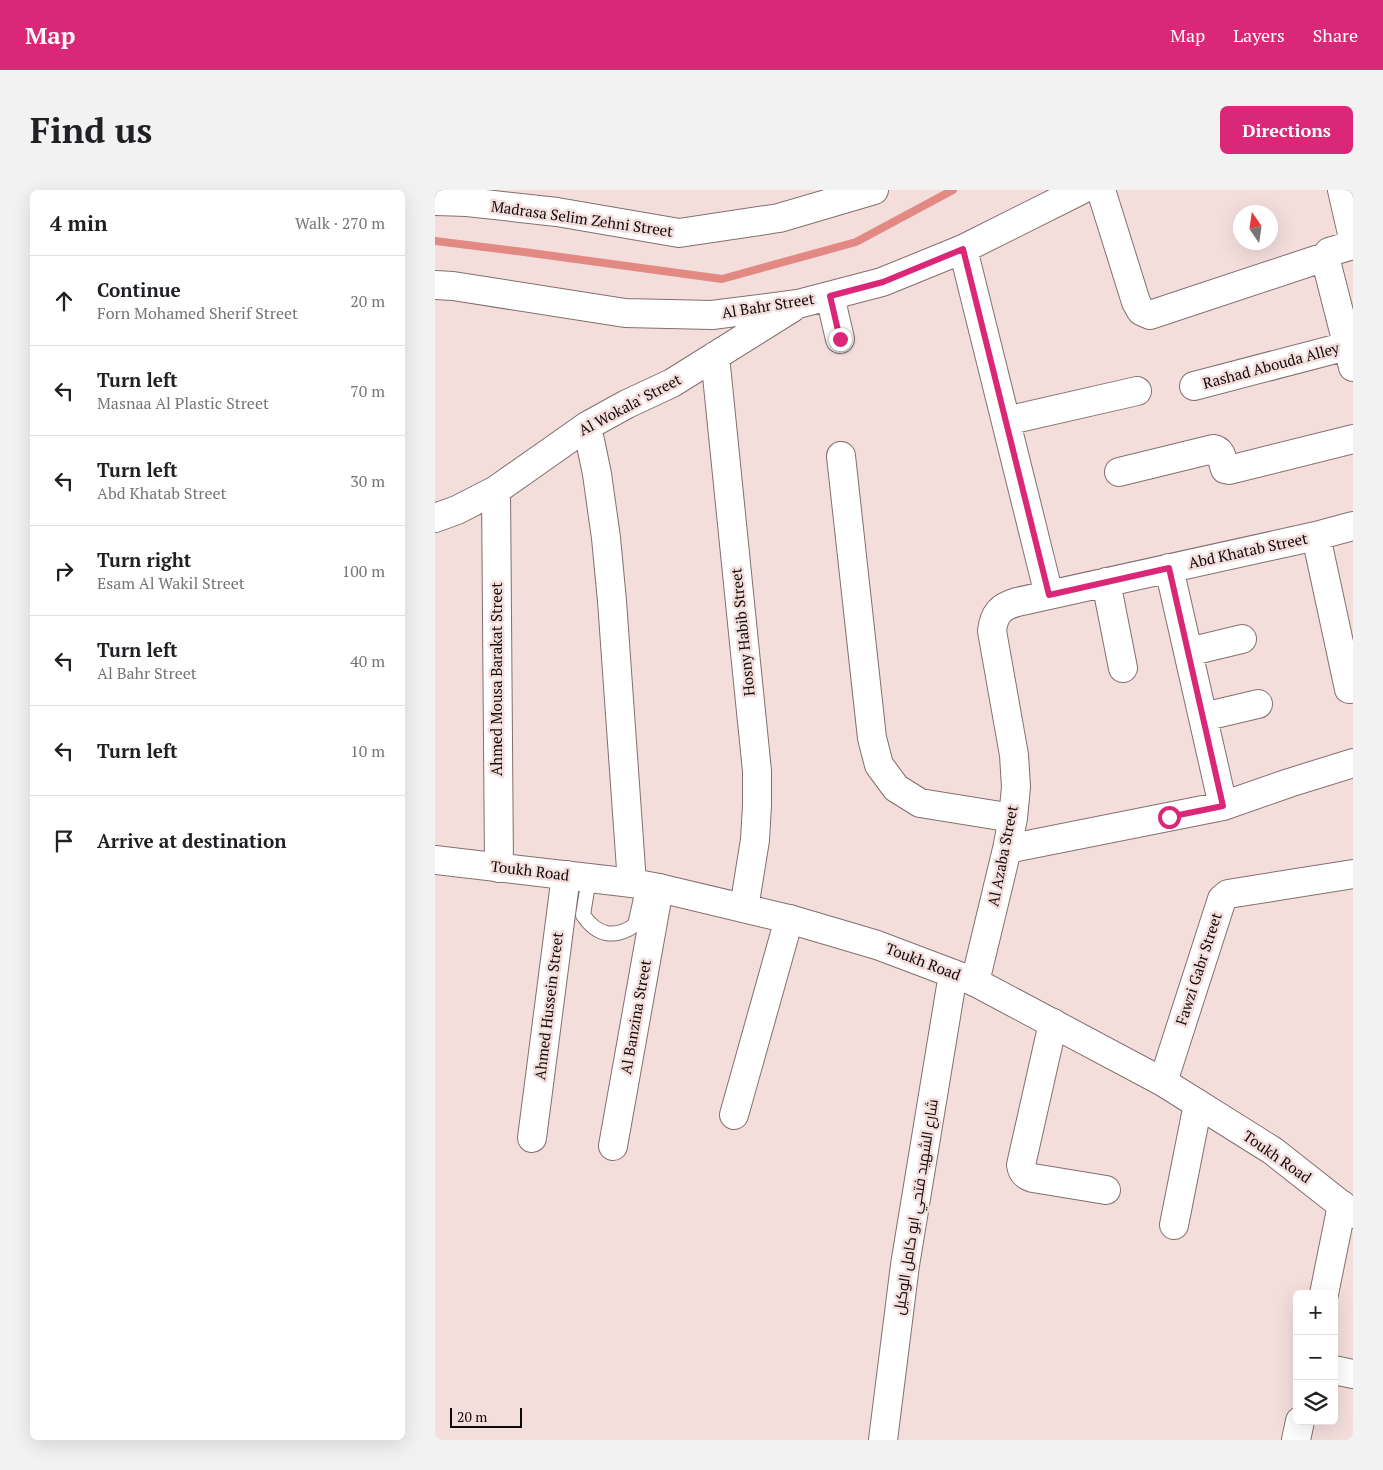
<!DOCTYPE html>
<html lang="en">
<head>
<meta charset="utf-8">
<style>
  :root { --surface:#fff; --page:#f2f2f2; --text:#202124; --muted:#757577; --line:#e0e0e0; --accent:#db2777 }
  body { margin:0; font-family:"PT Serif",Cairo,serif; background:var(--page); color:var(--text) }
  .controls { position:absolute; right:15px; bottom:15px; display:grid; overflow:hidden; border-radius:8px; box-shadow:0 5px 20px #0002 }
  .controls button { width:45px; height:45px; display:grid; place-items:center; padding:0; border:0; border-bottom:1px solid var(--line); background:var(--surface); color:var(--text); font:25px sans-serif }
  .compass { position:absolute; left:798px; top:15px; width:45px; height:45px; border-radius:50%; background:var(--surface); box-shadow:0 5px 20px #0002; rotate:347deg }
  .scale { position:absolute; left:15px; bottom:12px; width:72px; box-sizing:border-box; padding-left:5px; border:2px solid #100909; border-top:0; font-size:14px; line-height:18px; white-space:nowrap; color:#100909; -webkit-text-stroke:4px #f3dedc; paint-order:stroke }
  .stop { position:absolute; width:15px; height:15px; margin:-11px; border:4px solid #db2777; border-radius:50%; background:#fff }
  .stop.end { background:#db2777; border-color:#fff; box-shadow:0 1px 5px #0008 }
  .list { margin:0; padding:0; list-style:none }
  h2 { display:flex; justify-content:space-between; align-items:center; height:65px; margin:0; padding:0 20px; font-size:21px }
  h2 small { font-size:16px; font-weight:400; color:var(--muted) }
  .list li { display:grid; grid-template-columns:32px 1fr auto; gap:15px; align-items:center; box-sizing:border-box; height:90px; padding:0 20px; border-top:1px solid var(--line) }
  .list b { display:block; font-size:19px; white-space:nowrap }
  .list p { margin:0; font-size:16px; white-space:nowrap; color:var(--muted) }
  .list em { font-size:16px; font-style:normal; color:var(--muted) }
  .icon { flex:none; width:28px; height:28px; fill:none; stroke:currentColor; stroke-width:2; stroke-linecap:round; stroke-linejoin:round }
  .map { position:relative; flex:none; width:918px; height:1250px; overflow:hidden; border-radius:8px }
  header { display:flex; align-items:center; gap:30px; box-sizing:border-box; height:70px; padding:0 25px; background:var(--accent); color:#fff }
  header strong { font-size:24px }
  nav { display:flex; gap:28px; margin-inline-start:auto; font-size:18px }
  .intro { display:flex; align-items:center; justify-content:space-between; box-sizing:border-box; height:120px; padding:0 30px }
  h1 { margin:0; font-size:35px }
  .button { padding:12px 22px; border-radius:8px; background:var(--accent); color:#fff; font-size:18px; font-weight:700 }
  main { display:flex; gap:30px; padding:0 30px }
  aside { flex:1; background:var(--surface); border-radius:8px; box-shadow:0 5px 20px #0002 }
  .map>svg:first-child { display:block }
</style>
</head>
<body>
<header>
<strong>Map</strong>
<nav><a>Map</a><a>Layers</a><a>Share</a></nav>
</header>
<div class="intro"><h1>Find us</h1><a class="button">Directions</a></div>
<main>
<aside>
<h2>4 min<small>Walk · 270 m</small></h2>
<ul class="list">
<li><svg class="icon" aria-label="ahead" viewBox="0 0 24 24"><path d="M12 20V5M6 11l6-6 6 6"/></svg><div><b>Continue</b><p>Forn Mohamed Sherif Street</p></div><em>20 m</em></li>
<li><svg class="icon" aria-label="left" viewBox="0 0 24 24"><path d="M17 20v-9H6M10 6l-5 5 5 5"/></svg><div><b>Turn left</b><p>Masnaa Al Plastic Street</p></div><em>70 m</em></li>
<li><svg class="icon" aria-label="left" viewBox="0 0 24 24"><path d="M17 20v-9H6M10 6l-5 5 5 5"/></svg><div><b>Turn left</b><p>Abd Khatab Street</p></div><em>30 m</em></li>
<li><svg class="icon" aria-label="right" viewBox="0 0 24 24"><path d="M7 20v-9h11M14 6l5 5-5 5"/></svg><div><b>Turn right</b><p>Esam Al Wakil Street</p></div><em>100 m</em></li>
<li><svg class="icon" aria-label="left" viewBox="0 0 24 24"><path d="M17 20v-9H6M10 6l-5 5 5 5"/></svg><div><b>Turn left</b><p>Al Bahr Street</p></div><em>40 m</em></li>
<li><svg class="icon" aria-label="left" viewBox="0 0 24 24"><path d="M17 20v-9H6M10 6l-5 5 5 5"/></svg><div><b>Turn left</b></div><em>10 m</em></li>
<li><svg class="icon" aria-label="arrive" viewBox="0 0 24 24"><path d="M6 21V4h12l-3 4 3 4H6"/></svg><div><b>Arrive at destination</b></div></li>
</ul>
</aside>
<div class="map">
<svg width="918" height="1250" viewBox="0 0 918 1250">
  <rect width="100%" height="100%" fill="#f3dedc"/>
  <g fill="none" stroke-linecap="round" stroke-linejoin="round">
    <path stroke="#e28984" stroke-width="8" d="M0,51L89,62L287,89L421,52L518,0"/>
    <g stroke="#82706e" stroke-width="16">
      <path id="lane" d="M154,688L148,725C162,746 180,749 200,735L209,695"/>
    </g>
    <g stroke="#82706e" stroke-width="30">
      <path id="street" d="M666,0L701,112L706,121L715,125L890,67
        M907,0L918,48
        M0,11L32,12L122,22L244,43L344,28L439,0
        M918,55L894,62L890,67L918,177
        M528,59L614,405
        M0,95L18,96L190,123L277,125L363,114L447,92L528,59L646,0
        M395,106L405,149
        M280,166L322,581V615L320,650L309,718
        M759,196L912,156
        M571,231L702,201
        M152,236L162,284L171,348L177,411L197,693
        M406,266L437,548L444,575L461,598L485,613L578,628
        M684,282L778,259C788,260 787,272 790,279L794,280L918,249
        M61,300L64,678
        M0,328L22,320L61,300L152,236L192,214L237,193L357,118
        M881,346L914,499
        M734,378L788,616
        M671,392L688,478
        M753,462L807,449
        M768,527L823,514
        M572,659L788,616L854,593L918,573
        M540,792L572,659L578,628L581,597L579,565L557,441C559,424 565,417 582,412L881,346L918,336
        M618,833L586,975C587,982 591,986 598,988L671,1000
        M728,892L787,709L793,704L918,684
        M299,925L354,729
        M97,948L131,685
        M178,956L224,698
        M739,1035L763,914
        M889,1104L907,1015
        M899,1180L918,1184
        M448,1250L470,1075L518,784
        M861,1250L865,1231"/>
    </g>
    <g stroke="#82706e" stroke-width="30">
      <path id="secondary" d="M0,670L197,693L224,698L354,729L442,755L540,792L728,892L838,961L918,1024"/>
    </g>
    <use href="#lane" stroke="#fff" stroke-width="14"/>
    <use href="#street" stroke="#fff" stroke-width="28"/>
    <use href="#secondary" stroke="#fff" stroke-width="28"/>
  </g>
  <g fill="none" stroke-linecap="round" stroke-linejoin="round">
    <path stroke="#db2777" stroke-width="6" d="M405,149L395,106L448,92L528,59L614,405L734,378L788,616L734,627"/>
  </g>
  <g text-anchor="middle" stroke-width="5" stroke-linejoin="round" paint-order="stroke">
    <g font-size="15" fill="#100909" stroke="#f3dedc">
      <text transform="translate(147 29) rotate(8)" y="5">Madrasa Selim Zehni Street</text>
      <text transform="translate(333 116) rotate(-9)" y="5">Al Bahr Street</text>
      <text transform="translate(836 176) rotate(-15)" y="5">Rashad Abouda Alley</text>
      <text transform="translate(195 215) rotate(-28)" y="5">Al Wokala' Street</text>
      <text transform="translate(813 361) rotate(-12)" y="5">Abd Khatab Street</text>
      <text transform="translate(308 442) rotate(-96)" y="5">Hosny Habib Street</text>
      <text transform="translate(62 489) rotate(-90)" y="5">Ahmed Mousa Barakat Street</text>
      <text transform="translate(568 666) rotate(-79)" y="5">Al Azaba Street</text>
      <text transform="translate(95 681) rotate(7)" y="5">Toukh Road</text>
      <text transform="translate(488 772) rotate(21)" y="5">Toukh Road</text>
      <text transform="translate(764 779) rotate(-72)" y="5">Fawzi Gabr Street</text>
      <text transform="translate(114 816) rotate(-83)" y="5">Ahmed Hussein Street</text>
      <text transform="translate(201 827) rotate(-80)" y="5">Al Banzina Street</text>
      <text transform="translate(842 967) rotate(35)" y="5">Toukh Road</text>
      <text transform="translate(481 1017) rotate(-81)" y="5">شارع الشهيد فتحي ابو كامل الوكيل</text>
    </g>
  </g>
</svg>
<div class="controls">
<button>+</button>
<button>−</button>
<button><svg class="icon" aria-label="layers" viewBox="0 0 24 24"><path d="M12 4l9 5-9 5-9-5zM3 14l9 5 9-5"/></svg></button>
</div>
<svg class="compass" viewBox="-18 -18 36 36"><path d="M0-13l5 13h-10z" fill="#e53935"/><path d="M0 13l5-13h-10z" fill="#757577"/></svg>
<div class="scale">20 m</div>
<div class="stop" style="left:734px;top:627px"></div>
<div class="stop end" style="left:405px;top:149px"></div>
</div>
</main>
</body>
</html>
